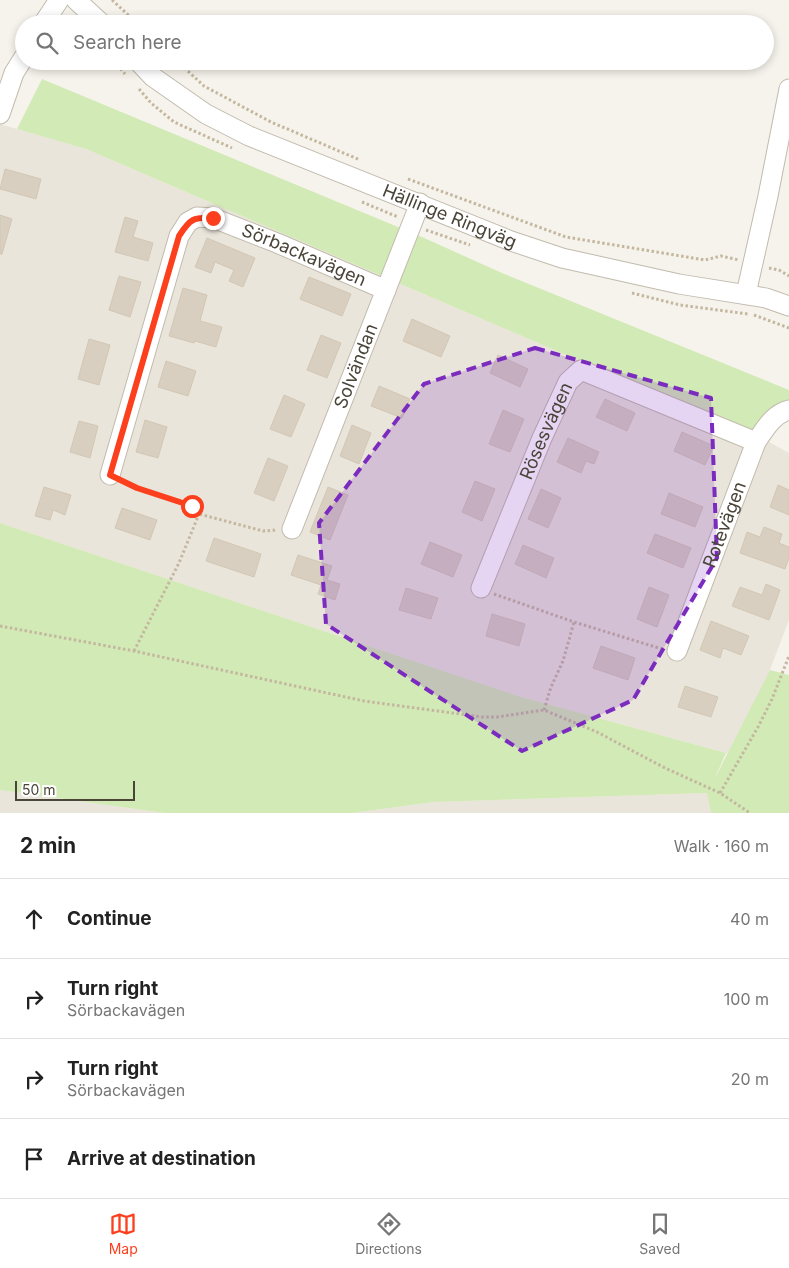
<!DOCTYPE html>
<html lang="en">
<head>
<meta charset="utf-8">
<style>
  :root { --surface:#fff; --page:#f6f6f6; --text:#222; --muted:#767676; --line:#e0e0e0; --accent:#fc3f1d }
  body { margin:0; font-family:Inter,sans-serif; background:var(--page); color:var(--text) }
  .scale { position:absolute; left:15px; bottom:12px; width:120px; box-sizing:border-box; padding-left:5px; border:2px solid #4b4439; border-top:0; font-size:14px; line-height:18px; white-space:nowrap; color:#4b4439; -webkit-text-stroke:4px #fff; paint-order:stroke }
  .stop { position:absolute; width:15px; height:15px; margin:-11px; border:4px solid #fc3f1d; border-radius:50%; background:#fff }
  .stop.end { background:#fc3f1d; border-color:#fff; box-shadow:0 1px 5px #0008 }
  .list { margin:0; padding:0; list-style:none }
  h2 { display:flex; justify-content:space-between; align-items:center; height:65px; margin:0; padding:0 20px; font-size:21px }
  h2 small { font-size:16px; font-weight:400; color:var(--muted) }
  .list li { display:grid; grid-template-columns:32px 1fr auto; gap:15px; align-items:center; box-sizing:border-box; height:80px; padding:0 20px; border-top:1px solid var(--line) }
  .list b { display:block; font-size:19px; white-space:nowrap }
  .list p { margin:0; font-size:16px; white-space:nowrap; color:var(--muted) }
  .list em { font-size:16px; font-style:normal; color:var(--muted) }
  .icon { flex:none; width:28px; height:28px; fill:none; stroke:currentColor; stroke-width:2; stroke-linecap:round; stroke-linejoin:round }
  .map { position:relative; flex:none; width:789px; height:813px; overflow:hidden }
  .search { position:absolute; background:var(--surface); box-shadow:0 2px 8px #0003; left:15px; right:15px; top:15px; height:55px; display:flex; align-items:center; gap:12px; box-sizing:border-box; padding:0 18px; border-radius:28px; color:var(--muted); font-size:19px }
  .sheet { height:385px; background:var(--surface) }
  nav { display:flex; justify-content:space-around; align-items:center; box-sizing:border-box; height:70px; border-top:1px solid var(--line); background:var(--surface); font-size:14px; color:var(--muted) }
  nav a { display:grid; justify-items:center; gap:2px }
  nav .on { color:var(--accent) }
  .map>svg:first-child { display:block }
</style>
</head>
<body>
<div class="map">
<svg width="789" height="813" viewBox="0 0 789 813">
  <rect width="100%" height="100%" fill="#f6f3ec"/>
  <path fill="#eae5da" d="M0,124L86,149L769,442L789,453V620L737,756L518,696L0,523Z
    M0,790L164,813H0Z
    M708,793L711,813H352L434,802Z"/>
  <path fill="#d2eab5" d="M42,79L422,237L502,273L789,390V399L769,442L86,149L17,129Z
    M0,523L518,696L726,753L714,780L770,670L789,675V813H711L707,793L434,802L352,813H164L0,790Z"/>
  <path fill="#d8cfc1" stroke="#d3c7b4" d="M5,169L41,179L36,199L0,189Z
    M0,215L12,219L2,254H0Z
    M125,217L138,221L133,237L153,243L148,261L115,252Z
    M207,238L255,258L243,287L229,281L234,270L215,262L211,273L195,267Z
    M119,276L141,282L130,317L109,310Z
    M309,277L351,294L342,316L300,299Z
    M183,288L207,295L200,321L222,327L216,347L195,341L194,343L169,336Z
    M412,319L450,336L441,357L403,341Z
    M321,335L341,343L327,378L307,370Z
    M89,339L110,345L99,385L78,379Z
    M498,355L528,369L520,387L490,373Z
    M166,361L196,371L188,396L158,387Z
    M379,386L410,399L402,418L371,406Z
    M284,395L305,404L291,437L270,429Z
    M605,399L635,413L627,431L596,417Z
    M503,410L524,419L510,452L489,444Z
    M145,420L167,427L158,458L136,452Z
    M79,421L98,426L90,458L70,452Z
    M352,425L371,433L359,464L340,456Z
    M682,432L714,446L705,465L674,451Z
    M568,438L599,452L594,464L586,461L581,473L557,462Z
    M268,458L288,466L274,501L254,493Z
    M475,481L495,489L482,521L462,512Z
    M778,485L789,490V515L770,507Z
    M44,487L71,495L65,515L53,510L50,520L35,516Z
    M328,487L348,495L330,540L310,532Z
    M541,489L561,498L548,528L528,519Z
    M669,493L703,507L695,527L661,514Z
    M122,508L157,520L150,540L115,528Z
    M764,527L782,534L779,543L789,547V558L785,569L740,553L747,532L760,537Z
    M655,534L691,548L683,568L647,553Z
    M214,538L261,554L254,577L206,561Z
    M430,542L462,555L453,577L421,564Z
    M523,545L554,558L546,578L515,564Z
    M298,555L332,566L327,580L340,584L335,600L318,594L321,585L291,575Z
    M766,584L780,590L769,620L732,606L740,587L762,595Z
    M649,587L669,595L657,627L637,619Z
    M406,588L438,598L431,619L399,610Z
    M492,614L525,624L519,646L486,636Z
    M711,621L749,636L741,655L723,648L720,658L700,650Z
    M601,646L635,658L628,680L593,668Z
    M685,686L718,697L711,717L678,707Z"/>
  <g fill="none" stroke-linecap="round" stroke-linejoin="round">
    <g stroke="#c2bbae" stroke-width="21">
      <g id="minor">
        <path d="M76,0L102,24"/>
        <path d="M43,24L59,0"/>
        <path id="s1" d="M138,61L153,77L206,114L249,136L511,241L562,258L679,284L766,298L789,306"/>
        <path d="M0,114L14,73L24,57"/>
        <path d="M746,294L768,196L789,89"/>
        <path id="s2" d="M110,475L179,236L188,222L197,217L213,218L277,243L386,290"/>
        <path id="s3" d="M292,529L420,203"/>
        <path id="s4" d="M481,588L542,438L568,382L581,370L756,442"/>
        <path id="s5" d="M677,651L756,442C765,429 773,414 789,410"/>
      </g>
    </g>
    <path stroke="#c4b79f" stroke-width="3" stroke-dasharray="2.5 2.5" stroke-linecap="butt" d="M112,0L138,24
      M114,61L125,74
      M177,61L204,86L271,122L360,160
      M139,89L151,103L174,122L232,148
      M408,179L566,237L705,260L721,256L739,260
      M362,202L398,217
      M426,230L470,245
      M769,268L779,270L789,276
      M632,293L680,305L748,314
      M754,315L789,328
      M123,481L137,488L192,506L199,514L263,531L277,530
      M494,594L574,622L662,649
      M0,626L134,651L364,701L482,717H497L544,710L597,732L665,768L720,793L750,813
      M134,651L179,563L199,514
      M544,710L551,687L563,661L574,622
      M720,793L758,727L772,699L789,656"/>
    <use href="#minor" stroke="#fff" stroke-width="19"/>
  </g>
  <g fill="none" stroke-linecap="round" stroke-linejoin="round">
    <path stroke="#fc3f1d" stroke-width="6" d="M192,506L137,488L110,475L179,236C190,219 193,217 213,218"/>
  </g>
  <path fill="#7b2cbf" fill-opacity="0.2" stroke="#7b2cbf" stroke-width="4" stroke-dasharray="10 6" stroke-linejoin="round" d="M535,348L711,398L717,558L633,700L522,751L326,624L319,523L424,384Z"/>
  <g text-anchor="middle" stroke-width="4" stroke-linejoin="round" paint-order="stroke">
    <g font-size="18" fill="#4b4439" stroke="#fff">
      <text dy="6" stroke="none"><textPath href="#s1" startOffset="351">Hällinge Ringväg</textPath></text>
      <text dy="6" stroke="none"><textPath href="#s2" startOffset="390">Sörbackavägen</textPath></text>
      <text dy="6" stroke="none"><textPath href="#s3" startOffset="175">Solvändan</textPath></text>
      <text dy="6" stroke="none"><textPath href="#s4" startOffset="170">Rösesvägen</textPath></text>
      <text dy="6" stroke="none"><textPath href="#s5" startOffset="135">Rotevägen</textPath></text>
    </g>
  </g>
</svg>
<div class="scale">50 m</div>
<div class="stop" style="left:192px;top:506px"></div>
<div class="stop end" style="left:213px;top:218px"></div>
<div class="search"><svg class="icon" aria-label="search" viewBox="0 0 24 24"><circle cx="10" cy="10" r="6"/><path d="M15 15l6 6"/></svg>Search here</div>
</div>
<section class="sheet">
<h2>2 min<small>Walk · 160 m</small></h2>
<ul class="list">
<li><svg class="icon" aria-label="ahead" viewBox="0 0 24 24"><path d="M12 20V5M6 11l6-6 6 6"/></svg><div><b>Continue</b></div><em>40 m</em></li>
<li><svg class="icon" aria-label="right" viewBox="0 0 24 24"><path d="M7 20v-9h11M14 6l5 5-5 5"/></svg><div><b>Turn right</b><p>Sörbackavägen</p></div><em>100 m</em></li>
<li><svg class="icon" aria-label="right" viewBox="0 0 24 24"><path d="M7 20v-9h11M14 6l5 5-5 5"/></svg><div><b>Turn right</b><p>Sörbackavägen</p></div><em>20 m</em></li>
<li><svg class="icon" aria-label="arrive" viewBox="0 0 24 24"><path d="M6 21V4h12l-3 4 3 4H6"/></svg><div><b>Arrive at destination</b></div></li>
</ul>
</section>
<nav>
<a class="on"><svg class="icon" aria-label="map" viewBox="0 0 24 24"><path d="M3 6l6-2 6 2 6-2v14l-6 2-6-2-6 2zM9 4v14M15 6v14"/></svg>Map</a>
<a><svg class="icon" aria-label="directions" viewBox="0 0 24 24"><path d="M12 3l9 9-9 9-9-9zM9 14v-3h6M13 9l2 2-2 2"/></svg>Directions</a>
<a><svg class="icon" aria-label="saved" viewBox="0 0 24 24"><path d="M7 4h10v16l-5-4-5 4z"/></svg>Saved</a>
</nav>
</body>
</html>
